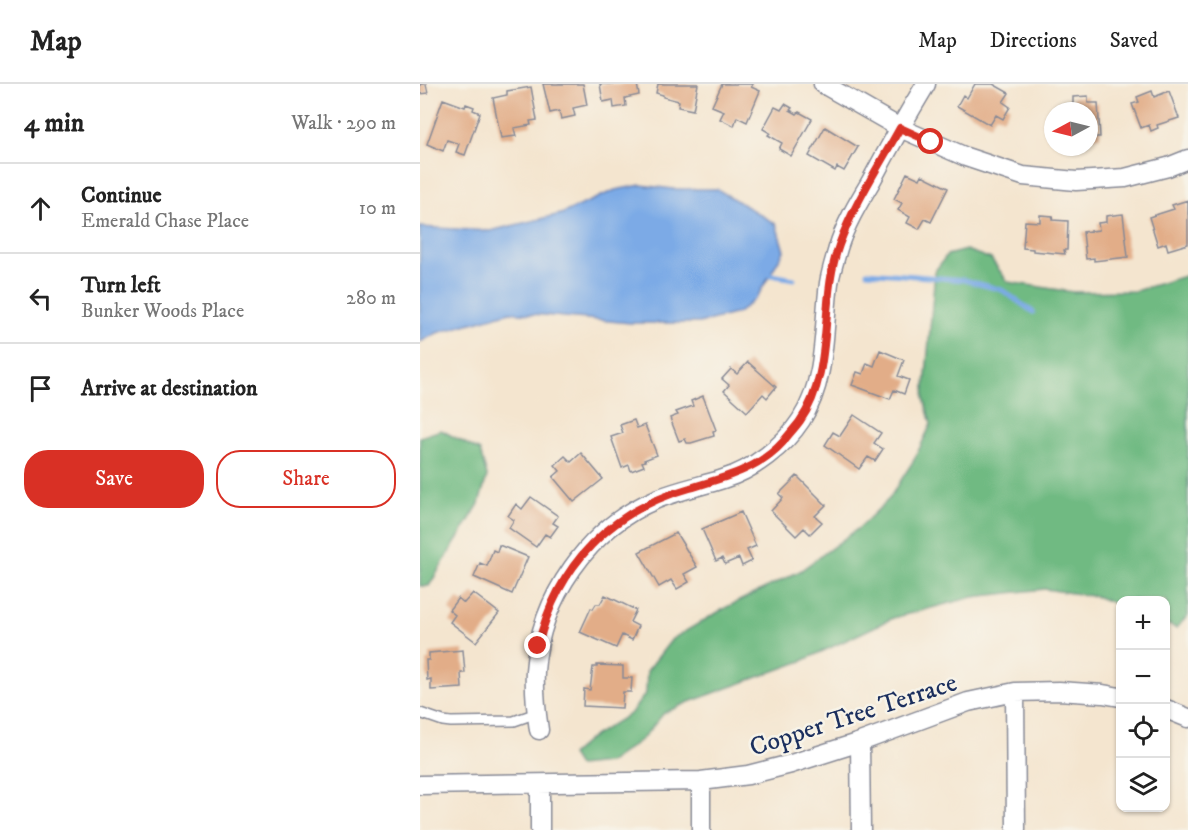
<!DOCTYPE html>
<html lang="en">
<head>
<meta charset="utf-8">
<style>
  :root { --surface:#fff; --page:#f2f2f2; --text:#222; --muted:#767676; --line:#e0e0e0; --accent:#d93025 }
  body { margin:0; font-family:"IM FELL DW Pica",serif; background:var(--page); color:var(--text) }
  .controls { position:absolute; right:18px; bottom:18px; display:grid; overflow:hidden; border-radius:12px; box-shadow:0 2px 4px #0004 }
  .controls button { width:54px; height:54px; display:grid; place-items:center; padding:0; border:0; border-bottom:2px solid var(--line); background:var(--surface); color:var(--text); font:30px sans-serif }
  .compass { position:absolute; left:624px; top:18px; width:54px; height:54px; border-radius:50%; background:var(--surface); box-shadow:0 2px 4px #0004; rotate:263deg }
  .stop { position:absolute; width:18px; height:18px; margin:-14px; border:4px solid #d93025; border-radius:50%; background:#fff }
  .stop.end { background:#d93025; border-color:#fff; box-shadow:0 2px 6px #0008 }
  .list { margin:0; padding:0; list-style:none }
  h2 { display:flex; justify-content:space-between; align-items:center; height:78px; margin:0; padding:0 24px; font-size:26px }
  h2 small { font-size:20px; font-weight:400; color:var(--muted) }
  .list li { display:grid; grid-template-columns:39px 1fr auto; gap:18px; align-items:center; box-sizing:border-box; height:90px; padding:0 24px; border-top:2px solid var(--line) }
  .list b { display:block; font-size:22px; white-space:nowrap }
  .list p { margin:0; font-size:20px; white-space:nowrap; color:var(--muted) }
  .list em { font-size:20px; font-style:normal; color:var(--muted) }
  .actions { display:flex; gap:12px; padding:18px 24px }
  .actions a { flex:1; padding:14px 0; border:2px solid var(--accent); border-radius:24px; text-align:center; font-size:21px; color:var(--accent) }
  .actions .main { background:var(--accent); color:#fff }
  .icon { flex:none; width:33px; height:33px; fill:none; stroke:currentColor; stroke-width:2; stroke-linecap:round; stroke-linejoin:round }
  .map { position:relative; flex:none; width:768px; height:746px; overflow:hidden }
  header { display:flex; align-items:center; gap:36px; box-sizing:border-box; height:84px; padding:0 30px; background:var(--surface); border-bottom:2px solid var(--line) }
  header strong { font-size:28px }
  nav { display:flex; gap:33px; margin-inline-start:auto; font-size:21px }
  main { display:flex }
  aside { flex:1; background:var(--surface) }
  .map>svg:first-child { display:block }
</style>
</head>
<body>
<header>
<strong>Map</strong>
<nav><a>Map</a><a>Directions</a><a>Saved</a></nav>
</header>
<main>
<aside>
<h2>4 min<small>Walk · 290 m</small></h2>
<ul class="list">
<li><svg class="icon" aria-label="ahead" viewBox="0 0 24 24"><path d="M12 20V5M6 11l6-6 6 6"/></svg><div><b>Continue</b><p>Emerald Chase Place</p></div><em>10 m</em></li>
<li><svg class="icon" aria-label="left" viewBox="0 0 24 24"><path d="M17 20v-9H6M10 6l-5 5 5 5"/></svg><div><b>Turn left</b><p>Bunker Woods Place</p></div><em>280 m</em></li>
<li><svg class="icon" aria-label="arrive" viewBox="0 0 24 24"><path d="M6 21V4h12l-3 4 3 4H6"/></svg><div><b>Arrive at destination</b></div></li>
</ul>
<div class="actions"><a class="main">Save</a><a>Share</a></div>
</aside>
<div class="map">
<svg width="768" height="746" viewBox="0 0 768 746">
  <rect width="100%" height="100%" fill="#f7f3e8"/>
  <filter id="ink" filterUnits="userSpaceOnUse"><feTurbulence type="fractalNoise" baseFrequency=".0167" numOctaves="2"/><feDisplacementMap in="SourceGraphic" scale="12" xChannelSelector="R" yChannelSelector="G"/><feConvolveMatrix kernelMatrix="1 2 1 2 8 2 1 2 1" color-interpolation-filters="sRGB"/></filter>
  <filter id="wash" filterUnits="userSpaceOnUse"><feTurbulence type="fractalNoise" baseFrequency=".008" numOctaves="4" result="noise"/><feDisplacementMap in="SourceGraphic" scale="24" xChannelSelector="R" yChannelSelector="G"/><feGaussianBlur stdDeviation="1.35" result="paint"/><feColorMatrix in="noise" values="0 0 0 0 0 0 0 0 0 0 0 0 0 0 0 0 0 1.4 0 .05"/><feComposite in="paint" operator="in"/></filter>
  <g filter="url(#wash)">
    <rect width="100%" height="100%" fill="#f4e5cf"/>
    <path fill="#6fba82" stroke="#457470" stroke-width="1.5" d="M546,166L571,175L588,198L653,208L715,207L768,191V532L756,544L746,540V516H700V522L678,513L625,505L553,513L473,534L382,577L269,618L244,629L222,655L188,679L158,682L151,671L169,655L211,629L226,609L227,587L252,555L305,524L380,487L440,443L469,415L494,376L511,340L504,314L515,187L527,171Z
      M21,346L60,367L67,392L59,420L9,502H0V353Z"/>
    <path fill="#7caae6" stroke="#4c6ca2" stroke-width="1.5" d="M221,101L253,105H297L356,140L364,167L337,213L318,229L279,239H211L90,228L17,249L0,258V143L70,147L141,130L195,106Z"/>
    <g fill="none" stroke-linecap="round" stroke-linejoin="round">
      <path stroke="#7caae6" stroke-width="5" d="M447,188L544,196L582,206L613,228
        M346,190L374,195"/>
    </g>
    <g id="blocks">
      <path fill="#e2ad88" d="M0,0H6L8,9L0,10Z
        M123,0H163L167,21L153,24L155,32L141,35L139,27L130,29Z
        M180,0H217L219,11L205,14L206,22L194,24L193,16L183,18Z
        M238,0H278L273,26L258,23L259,17L243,13V11L236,9Z
        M302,0H333L331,3L340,7L327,38L317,33L314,42L300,35L304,27L292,22Z
        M555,0H573L589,9L583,18L590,23L583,35L576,31L570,41L537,22L543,11L547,14Z
        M111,3L117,36L110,37L111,41L94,44L96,52L81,54L73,14L87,11V7Z
        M732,7L734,13L749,7L759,34L737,41L738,44L731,47L729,41L721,44L712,20L719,18L717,13Z
        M668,12V19H678L680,53H669V27H641V21L653,20V13Z
        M23,15L45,23L46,20L54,23L53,26L60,29L45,71L36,68L39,60L27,56L23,67L7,60Z
        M365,20L372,24L370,26L377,30L379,28L392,35L371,72L359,65L362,59L348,51L350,49L343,45L355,23L361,26Z
        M405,43L438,63L424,87L417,83L415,87L389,72Z
        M487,89L500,95L502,91L528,104L511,138L505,135L499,145L487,139L490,133L478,126L482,119L474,115Z
        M768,116V160L748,166L746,159L738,162L729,133L754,125L752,121Z
        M703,130L708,173L674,177V174L666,175L663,148L679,146L678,139L686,138V132Z
        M620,131L633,132L632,136L648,137L647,166H644L645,170L613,167V165L603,164L605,137L620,138Z
        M460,266L484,276L478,292L489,296L484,310L474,306L470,315L432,301L437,288L443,290L447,279L454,282Z
        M328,278L356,303L347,314L343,310L327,328L304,307L309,301L302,295L311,285L317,290Z
        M283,312L296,346L293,347L294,352L271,359H267L265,355L259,357L250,334L258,331L256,328L273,322L271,317Z
        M434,331L461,349L454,359L463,365L455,377L448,373L439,385L405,361L413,348L420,352Z
        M214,336L217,344L225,341L237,371L224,376L225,377L222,378L224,382L211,387L209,381L202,384L191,353L203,349L200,341Z
        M161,369L183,395L154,418L133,393L140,387L135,381L145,372L151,378Z
        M377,392L406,421L395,432L402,438L390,450L384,444L376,452L351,427L363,414L359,410Z
        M111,413L138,432L133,439L138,442L130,453L125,450L116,463L89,444L94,436L88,432L96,420L102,425Z
        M321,428L336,462L327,466L332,477L322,482L319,474L305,480L302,474L296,477L282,445Z
        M256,449L277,483L264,490L269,498L257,505L251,496L239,503L219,468Z
        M79,461L108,473L92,510L54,493L60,479L67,482L73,466L77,468Z
        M53,509L79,529L56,558L30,538L35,531L29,526L38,514L44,519Z
        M185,511L216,526L210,538L218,542L212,556L202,551L196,564L160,548L171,524L173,525L176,520H180Z
        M43,566L45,589H41L42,604L11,606V595L7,596L6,576H9V569Z
        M177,581L203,582V594H212L211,608H203L202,624L163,622L164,605L170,606L173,583H177Z"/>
    </g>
  </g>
  <g filter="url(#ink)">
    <use href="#blocks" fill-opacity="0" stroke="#888a96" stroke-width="1.5"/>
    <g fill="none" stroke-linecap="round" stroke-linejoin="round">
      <g stroke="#888a96" stroke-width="12">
        <path id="lane" d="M0,629L23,637L31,638L94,637L117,629"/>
      </g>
      <g stroke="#888a96" stroke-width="21">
        <path id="street" d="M403,0L480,44L546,73L603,92L656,97L705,94L748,83L768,75
          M595,608L596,746
          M746,625L768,634
          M119,646C116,626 114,607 115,587C120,514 169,443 237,415C259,406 281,402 303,395C333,386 364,362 381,336C407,296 403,245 409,199C411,187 415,175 418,164C425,141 438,119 450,99C468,65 486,33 506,0
          M440,658L441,746
          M281,697V746
          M120,700V746
          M0,701L281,697L328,691L371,680L440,658L548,618L595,608L639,607L683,610L700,613"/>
      </g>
      <use href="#lane" stroke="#fff" stroke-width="9"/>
      <use href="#street" stroke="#fff" stroke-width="18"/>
    </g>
  </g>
  <g fill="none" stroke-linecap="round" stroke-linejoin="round" filter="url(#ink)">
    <path stroke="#d93025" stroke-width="8" d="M118,562C137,481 191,426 270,404C303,394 339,385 363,358C368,351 375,344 380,337C415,288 399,216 419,161C434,120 459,82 480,44L511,58"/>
  </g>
  <g text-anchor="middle" stroke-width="5" stroke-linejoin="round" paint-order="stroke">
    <g font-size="26" fill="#1b2f5e" stroke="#f7f3e8">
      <text transform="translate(433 630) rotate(-18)" y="9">Copper Tree Terrace</text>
    </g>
  </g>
</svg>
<div class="controls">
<button>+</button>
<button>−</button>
<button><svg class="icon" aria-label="locate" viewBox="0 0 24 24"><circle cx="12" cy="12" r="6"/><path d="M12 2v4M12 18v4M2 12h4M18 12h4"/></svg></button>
<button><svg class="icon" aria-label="layers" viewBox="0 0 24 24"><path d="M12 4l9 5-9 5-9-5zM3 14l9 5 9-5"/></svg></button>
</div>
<svg class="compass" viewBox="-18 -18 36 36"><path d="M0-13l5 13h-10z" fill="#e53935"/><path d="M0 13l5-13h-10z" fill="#767676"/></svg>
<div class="stop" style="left:511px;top:58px"></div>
<div class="stop end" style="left:118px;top:562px"></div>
</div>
</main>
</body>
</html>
